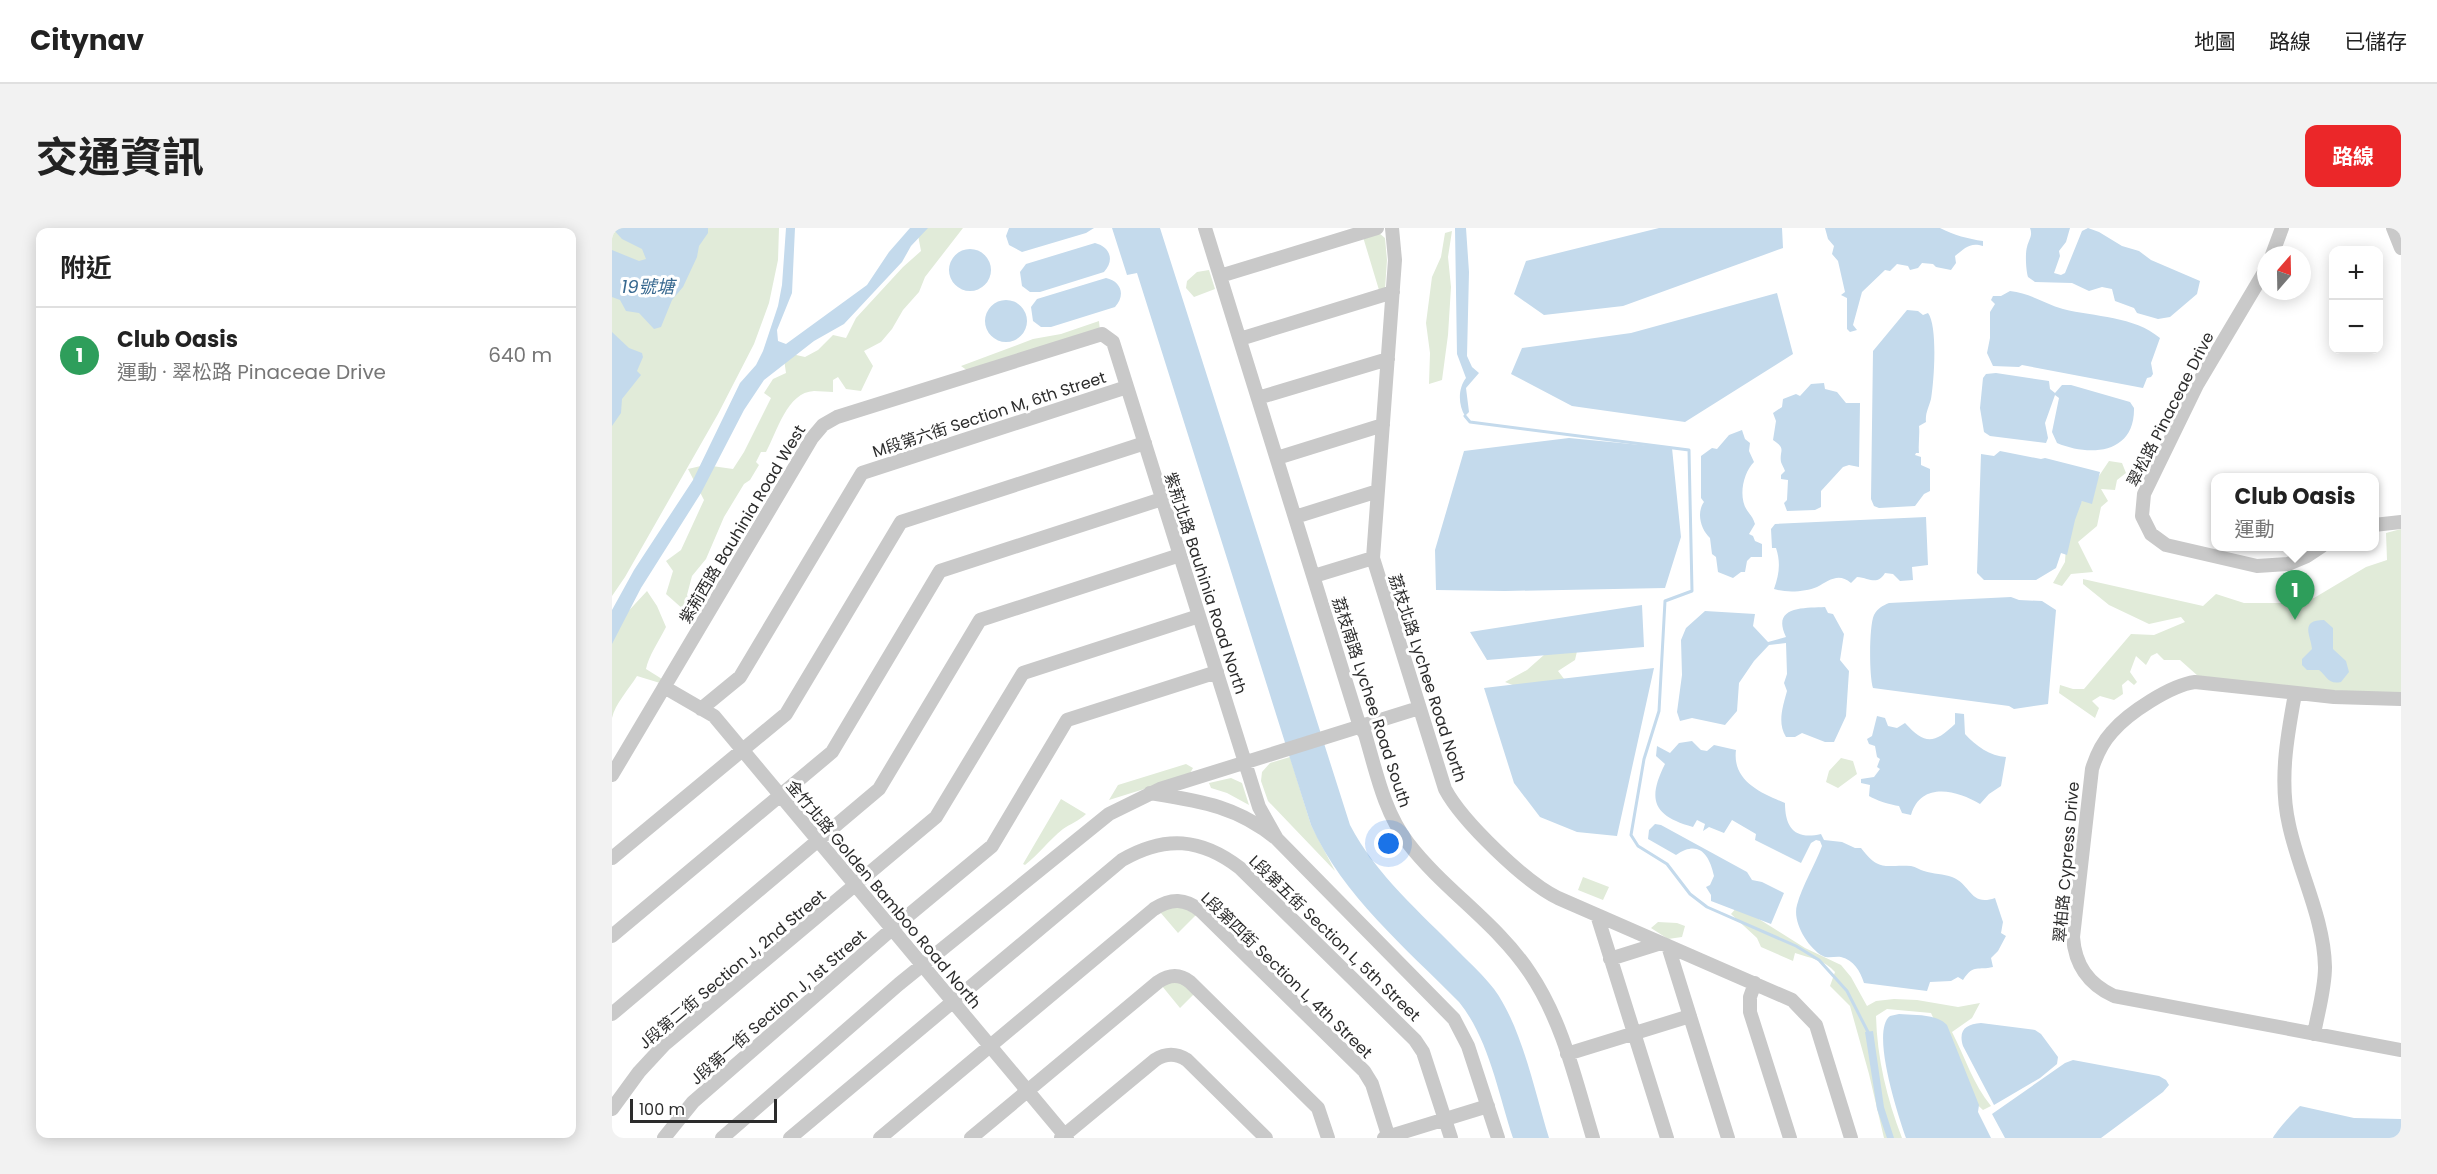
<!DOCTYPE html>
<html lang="zh-TW">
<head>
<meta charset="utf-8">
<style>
  :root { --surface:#fff; --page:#f2f2f2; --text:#222; --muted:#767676; --line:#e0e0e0; --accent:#eb2729 }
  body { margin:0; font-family:Poppins,"Noto Sans TC",sans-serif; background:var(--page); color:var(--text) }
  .controls { position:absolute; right:18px; top:18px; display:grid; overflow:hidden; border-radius:12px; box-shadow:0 3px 15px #0003 }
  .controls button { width:54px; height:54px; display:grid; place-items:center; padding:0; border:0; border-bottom:2px solid var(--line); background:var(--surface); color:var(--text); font:30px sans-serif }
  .compass { position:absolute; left:1645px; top:18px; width:54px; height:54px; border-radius:50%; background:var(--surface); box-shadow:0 3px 15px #0003; rotate:20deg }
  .scale { position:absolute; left:18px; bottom:15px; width:147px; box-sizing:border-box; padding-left:6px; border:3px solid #2c2c2c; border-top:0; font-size:16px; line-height:21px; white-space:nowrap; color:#2c2c2c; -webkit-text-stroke:4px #fff; paint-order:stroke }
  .you { position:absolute; left:777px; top:616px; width:21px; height:21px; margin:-15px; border:4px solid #fff; border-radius:50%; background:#1a73e8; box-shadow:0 0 0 9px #1a73e833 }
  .badge { display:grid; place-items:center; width:39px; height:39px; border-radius:50%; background:var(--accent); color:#fff; font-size:20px; font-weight:700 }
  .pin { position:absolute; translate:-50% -50px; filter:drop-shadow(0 2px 3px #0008) }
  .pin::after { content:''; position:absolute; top:32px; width:21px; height:18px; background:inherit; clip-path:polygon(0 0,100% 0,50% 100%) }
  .popup { position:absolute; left:1599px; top:245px; width:168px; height:78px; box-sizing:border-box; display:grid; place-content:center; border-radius:12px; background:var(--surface); filter:drop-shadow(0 2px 4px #0005); font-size:20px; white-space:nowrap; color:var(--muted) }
  .popup b { font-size:22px; color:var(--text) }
  .popup::after { content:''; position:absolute; left:50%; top:100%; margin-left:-12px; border:12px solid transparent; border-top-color:var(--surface) }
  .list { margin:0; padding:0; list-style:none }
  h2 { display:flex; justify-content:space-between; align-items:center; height:78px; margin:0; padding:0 24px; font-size:26px }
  h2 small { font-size:20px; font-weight:400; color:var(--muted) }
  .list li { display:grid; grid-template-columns:39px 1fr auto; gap:18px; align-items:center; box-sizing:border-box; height:96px; padding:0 24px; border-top:2px solid var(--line) }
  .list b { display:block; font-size:22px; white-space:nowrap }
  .list p { margin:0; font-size:20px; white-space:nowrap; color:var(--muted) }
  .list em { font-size:20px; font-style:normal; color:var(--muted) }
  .map { position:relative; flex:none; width:1789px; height:910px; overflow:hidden; border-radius:12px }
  header { display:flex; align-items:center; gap:36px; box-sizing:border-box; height:84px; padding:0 30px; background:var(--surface); border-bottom:2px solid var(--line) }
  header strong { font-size:28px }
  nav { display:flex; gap:33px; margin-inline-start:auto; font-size:21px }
  .intro { display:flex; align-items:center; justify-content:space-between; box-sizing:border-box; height:144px; padding:0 36px }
  h1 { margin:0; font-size:42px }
  .button { padding:15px 27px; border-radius:12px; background:var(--accent); color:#fff; font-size:21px; font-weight:700 }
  main { display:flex; gap:36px; padding:0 36px }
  aside { flex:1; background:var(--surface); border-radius:12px; box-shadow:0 3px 15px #0003 }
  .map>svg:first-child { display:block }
</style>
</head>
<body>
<header>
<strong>Citynav</strong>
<nav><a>地圖</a><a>路線</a><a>已儲存</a></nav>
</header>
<div class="intro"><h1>交通資訊</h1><a class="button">路線</a></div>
<main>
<aside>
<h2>附近<small></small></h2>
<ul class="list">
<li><span class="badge" style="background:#2e9e5b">1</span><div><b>Club Oasis</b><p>運動 · 翠松路 Pinaceae Drive</p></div><em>640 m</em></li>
</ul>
</aside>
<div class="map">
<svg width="1789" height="910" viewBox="0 0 1789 910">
  <rect width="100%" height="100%" fill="#fff"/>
  <path fill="#e1ebd9" d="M0,0H167L166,32L157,75L142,116L106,186L13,349L0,368Z
    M307,0H351L313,49L307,64L291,82L280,101L269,114L252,123L261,138L249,163L234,161L226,149L221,152V164C215,164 208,163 202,163C175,164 165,204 154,224H149L144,234L147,237L138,252L132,256L112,289L94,331L80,348L75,367L83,379L72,382L54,366L61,343L54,333L69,322L92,272L76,241L93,237L121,241L132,224L159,170L152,165L161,151L174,145L171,124L193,129L206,122L221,107L234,110L244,90L291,39L309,23L305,2Z
    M840,3L836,29L839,59L836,107L830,152L817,156L818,125L814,95L820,49L829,29L833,5Z
    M767,5L773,10L775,32L773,61L767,62L751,9Z
    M597,42L603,61L582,69L574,60L575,53L585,44Z
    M487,93L488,103L356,143L349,138L421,111L449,106Z
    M1497,233L1510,235L1514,245L1505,252L1503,262L1489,261L1496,273L1489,279L1485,298L1466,314L1481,344L1459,346L1450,358L1441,355L1453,334L1455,302L1460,288Z
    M1789,301V466H1735L1586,448L1568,432H1552L1545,425L1539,428L1534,437L1524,428L1518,444L1525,454L1522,457L1516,452L1510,457L1511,466L1502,472L1488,468L1480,473L1487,480L1483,490L1447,465L1448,457L1461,461H1472L1519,406L1542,407L1573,394L1569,389L1537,396L1497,377L1471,356V351L1591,378L1604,366L1632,375H1670L1702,370L1754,339L1775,332L1774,305Z
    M35,363L45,378L54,399C48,411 36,429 34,441L50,451L48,455L25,448C17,461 3,476 0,490V408L10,390Z
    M969,406L963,432L946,443L959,460L929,468L893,454L915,442L950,411Z
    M678,529L699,597L723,643L656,573L649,553L650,544L658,535Z
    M1229,530L1241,533L1245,546L1226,560L1214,554L1217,543Z
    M574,536L581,540L577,547L497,572L506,557Z
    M619,550L630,555L637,577L615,565L599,560L597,555Z
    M449,571L474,586C467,593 458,596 451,601C436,613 427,626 413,637L411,636Z
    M971,649L997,659L991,672L966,662Z
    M1126,678L1193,720L1229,737L1239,749L1255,778L1264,773L1282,771L1305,772L1346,779L1368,775L1360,790L1340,804C1353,829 1361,856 1379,878L1371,882L1359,871L1319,785L1275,781L1264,788C1265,830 1275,871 1290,910H1272L1257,846L1238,778L1218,758L1223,744C1213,732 1198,730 1183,725L1181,733L1149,719L1145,710L1119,686Z
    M570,679L584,687L566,705L548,684L555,680Z
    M1046,694L1065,695L1073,698L1070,709L1056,711L1039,700Z
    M560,753L570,755L582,766L568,780L550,758Z"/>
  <path fill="#c4daec" d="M0,0H96V5L87,18L85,29L71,59L60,72L49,99L42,101L27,85L14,83L8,72L0,69V22L27,33L34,31L30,21L10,11Z
    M174,0H183L180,65L165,102L166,113L174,116L255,57L277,24L298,0H316L299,18L290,34L232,96L202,113L152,152L132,182L89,265L29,360L0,416V382L22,342L81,252L128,155L144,137L151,123L166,78L170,57Z
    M397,0H482L474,5L410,24L397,17L394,8Z
    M500,0H548L738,597C764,647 809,685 848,725C859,736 872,748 882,761C910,799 923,865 937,910H901C886,865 877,811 847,774C793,719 731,668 699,597L525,45L515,47Z
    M843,0H854L857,44L855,128L860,139L867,145L854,160L857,184L853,188C846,177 846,160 854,150L845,126Z
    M1047,0H1170L1171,20L1011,78L932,87L902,66L914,33Z
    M1213,0H1328C1342,7 1356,11 1371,13V18C1358,14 1353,20 1343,28L1344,35L1339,42L1324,39L1321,36L1310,35L1306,40L1298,42L1296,38L1285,36L1278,43L1273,42L1250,64L1241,97L1245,102L1238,104L1235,101V70L1229,67L1233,64L1226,33L1220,26L1222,18L1216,11Z
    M1418,0H1458L1454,14L1447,23L1448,28L1442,45L1449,47L1453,45L1470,3L1476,0L1487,4L1510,18L1527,23L1539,32L1588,53L1585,66L1558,89L1546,91L1525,85L1522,80L1503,73L1500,61L1490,59L1477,63L1460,55L1423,54L1416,49C1414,42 1413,26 1415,19C1417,11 1421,8 1418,0Z
    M483,15C498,19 503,32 492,44L428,64H418L410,58L408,44L414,36Z
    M337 42a21 21 0 1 1 42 0a21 21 0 1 1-42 0Z
    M494,50C509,53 514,67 503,79L439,99H429L421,93L419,79L425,71Z
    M1398,63C1418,65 1433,76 1451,81C1483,89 1522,88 1548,110L1539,135L1541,146L1539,149L1535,150L1531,160L1410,137L1407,139L1381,138L1375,125L1378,110V84L1383,76L1379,72L1381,68H1389Z
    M1165,65L1181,126L1073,194L960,178L899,146L910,120L1019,105Z
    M373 93a21 21 0 1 1 42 0a21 21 0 1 1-42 0Z
    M1295,82L1306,83L1311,87L1316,85C1326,98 1322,154 1319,171C1317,179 1313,185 1314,194L1307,198C1308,207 1306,216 1307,225H1304L1303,227L1309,229V237L1318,241V263L1312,266L1303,278L1267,280L1262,278L1259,271L1261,123Z
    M0,104L17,120L30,125L31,129L25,143L29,147L10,171L9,185L0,198Z
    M1384,145L1437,153L1438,161L1443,165L1450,157H1459L1518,174L1522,180C1523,226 1478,229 1445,215L1440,204L1447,170L1443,167L1433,195L1436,210L1434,215L1378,208L1372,204L1368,180L1371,150L1374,146Z
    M1212,155L1213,161L1225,164L1234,175H1248L1247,239L1237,237L1231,239L1209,263V279L1203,282L1175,283L1172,275L1175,272L1176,252L1169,251V247L1173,243C1172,240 1170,237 1169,234C1167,222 1175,221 1161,212L1164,193L1161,185L1170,179L1171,171L1184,166L1188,168L1199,156Z
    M1130,202L1133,211L1138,215L1137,223L1142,234C1131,245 1125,271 1137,285C1140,289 1141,290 1143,296L1137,306L1141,308L1143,313L1150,316V329H1139L1135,333L1133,344H1129L1121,350L1106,344L1104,329L1100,326L1098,310C1089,302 1084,285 1092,274L1089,270V228L1100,220L1105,221L1117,207Z
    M957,210L1060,220L1069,309L1053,360L893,363L824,362L823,322L852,223Z
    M1388,223L1429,231L1433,230L1488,244L1480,276L1470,273L1463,292L1455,327L1449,325L1444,340L1424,352H1372L1365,345L1369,226L1382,228Z
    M1314,289L1316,337L1300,339L1301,352L1288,353L1281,346L1273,345C1265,358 1258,350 1245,349L1239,355C1226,344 1217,353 1205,359C1193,364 1174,365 1162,361C1167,347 1169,335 1164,320H1160L1159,301L1163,296Z
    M1399,369L1407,372L1430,373L1444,382L1436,476L1402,481L1397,478L1261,460C1257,448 1257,397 1262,387C1266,380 1270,378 1277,375Z
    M1030,377L1032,419L875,432L858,404Z
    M1213,379L1216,385L1221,386L1232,406L1228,432L1237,443L1234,488L1222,514H1213L1190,505L1183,509H1174C1165,495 1171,478 1175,463L1172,455L1175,446L1174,415L1157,417L1142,433L1127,455L1125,483L1113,497L1080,490L1068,493L1065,484L1070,447L1069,412L1074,400L1093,383L1143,386L1141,398L1156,414L1174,409C1159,378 1192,380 1213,379Z
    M1712,392L1721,400V421L1734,433L1737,444L1729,454C1716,457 1715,448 1707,442H1695L1690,437V431L1700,421C1699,408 1687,392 1712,392Z
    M1042,440L1005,608L965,604L928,589L902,555L872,460Z
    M1343,485L1352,486L1353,506C1364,518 1378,528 1394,529L1389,558L1377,566L1368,576C1345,562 1309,553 1299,587L1290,585L1287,578C1279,577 1263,572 1257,568L1258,557L1249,555V551L1262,549L1268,541L1265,539L1268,531L1265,529L1263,518L1257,516L1255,511L1260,508L1265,488L1273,490L1276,498L1285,500L1293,495C1313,517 1322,516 1343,496Z
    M1080,513L1089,522L1095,523L1102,517L1124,522C1120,553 1149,565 1173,575C1173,600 1183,612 1209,606L1212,612L1230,614L1243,620H1249C1268,645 1274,636 1299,638C1304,639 1308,642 1312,643C1321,646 1332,646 1340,649C1359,656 1358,679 1383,670L1391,694L1389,705L1394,708L1386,723L1379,730L1381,739C1366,743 1362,735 1351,752L1346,749L1339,753L1318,754L1315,763L1252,755C1248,743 1242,732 1229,729C1223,728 1216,731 1211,728C1196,720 1180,694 1185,677C1190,658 1203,637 1210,618L1208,613L1204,612L1199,615L1189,635L1143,612L1144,606L1120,592L1112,605L1097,599L1091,603L1093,596L1085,592L1081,599C1041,588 1035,572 1053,536L1044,528L1045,518L1058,525L1067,515Z
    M1043,596L1049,597L1135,644L1140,652L1150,654L1172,665L1159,696L1099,673V667L1094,659L1098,657L1102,648C1097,625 1086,612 1064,627L1036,611L1037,602Z
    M1287,786C1302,787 1325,786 1335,797L1367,877L1366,884L1379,910H1294C1287,890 1258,803 1278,788C1281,787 1284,787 1287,786Z
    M1369,795L1423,802L1429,806L1446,829L1445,836L1428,850L1382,877L1351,818C1346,802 1354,796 1369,795Z
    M1261,803L1272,879L1282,910H1275L1265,881L1253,804Z
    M1461,832L1547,848L1554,852L1557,857L1551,864L1489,910H1393L1380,886L1453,835Z
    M1688,878L1742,890L1789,891V910H1661C1662,906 1683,882 1688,878Z"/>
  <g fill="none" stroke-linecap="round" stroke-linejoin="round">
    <path stroke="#c4daec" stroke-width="3" d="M853,188L858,194L1077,222L1080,363L1053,373L1047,483L1032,531L1019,607L1026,618L1055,636L1078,666L1095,679L1184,718L1207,732L1235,763L1257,806"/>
    <path stroke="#c9c9c9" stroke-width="14" d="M593,0L748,499L753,506C764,543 772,584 796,615C832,662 885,695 918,745C951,794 964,854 981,910
      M780,0L783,32L761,330L833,561C850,593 913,654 946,670L1180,772L1204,797L1239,910
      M1781,0L1789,20
      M1660,27L1670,0
      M1654,41L1585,157L1532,266L1530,288L1539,306L1554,317L1645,338L1676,336L1695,328L1710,318
      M608,48L765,0
      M628,111L781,64
      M646,170L776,131
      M665,230L771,197
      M683,289L766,263
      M1762,297L1789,294
      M702,348L761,330
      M52,459L102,488L455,910
      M1683,466C1675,509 1667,553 1677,597C1687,644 1712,690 1713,739C1713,761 1706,784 1702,806
      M1789,471L1722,469L1583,454C1559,457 1516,485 1500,504C1490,515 1484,528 1480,541L1461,709C1463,737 1476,756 1502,768L1789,822
      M89,481L128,449L250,245L515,159
      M0,547L200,210L211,197L225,189L490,106L501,114L647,579L665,611
      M538,565C588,573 625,578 665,611L842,791L856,818L886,910
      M0,630L174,486L289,294L533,215
      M985,687L1055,910
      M0,708L220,524L328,343L550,271
      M1056,718L1116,910
      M998,731L1049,715
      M1143,755L1138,769V784L1178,910
      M0,786L267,561L368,392L568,327
      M955,826L1078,788
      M0,881L27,844L52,817L324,589L411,445L587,388
      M52,910L81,874L280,701L380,618L455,492L605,444
      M110,910L287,756L497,586L548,561L807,480
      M178,910L510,632C553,607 589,610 628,640L803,812L811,824L839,910
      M268,910L542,681C559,670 573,670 589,683L752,843L760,856L777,910
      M359,910L546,754C558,746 568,746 578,754L706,880L716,910
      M449,910L543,832C554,825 564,825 575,832L654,910
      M772,910L876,878"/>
  </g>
  <g text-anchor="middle" stroke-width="6" stroke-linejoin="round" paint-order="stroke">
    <g font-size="16" fill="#2c2c2c" stroke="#fff">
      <text transform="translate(1558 181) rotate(-63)" y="6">翠松路 Pinaceae Drive</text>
      <text transform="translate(377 186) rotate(-18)" y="6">M段第六街 Section M, 6th Street</text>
      <text transform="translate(130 296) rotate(-59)" y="6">紫荊西路 Bauhinia Road West</text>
      <text transform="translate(594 355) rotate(72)" y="6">紫荊北路 Bauhinia Road North</text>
      <text transform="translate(816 450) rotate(72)" y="6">荔枝北路 Lychee Road North</text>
      <text transform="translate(760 474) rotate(72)" y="6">荔枝南路 Lychee Road South</text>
      <text transform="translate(1454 634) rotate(-85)" y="6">翠柏路 Cypress Drive</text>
      <text transform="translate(272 666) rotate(50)" y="6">金竹北路 Golden Bamboo Road North</text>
      <text transform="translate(723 710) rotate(44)" y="6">L段第五街 Section L, 5th Street</text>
      <text transform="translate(120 741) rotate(-40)" y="6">J段第二街 Section J, 2nd Street</text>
      <text transform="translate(675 747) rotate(44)" y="6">L段第四街 Section L, 4th Street</text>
      <text transform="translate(166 779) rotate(-41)" y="6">J段第一街 Section J, 1st Street</text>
    </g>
    <g font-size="18" font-style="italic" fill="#386990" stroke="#fff">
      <text x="36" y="65">19號塘</text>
    </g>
  </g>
</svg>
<div class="controls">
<button>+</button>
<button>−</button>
</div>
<svg class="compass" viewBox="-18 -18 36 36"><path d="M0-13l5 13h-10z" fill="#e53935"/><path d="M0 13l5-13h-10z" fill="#767676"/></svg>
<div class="scale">100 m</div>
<div class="you"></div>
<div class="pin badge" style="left:1683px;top:392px;background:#2e9e5b">1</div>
<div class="popup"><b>Club Oasis</b>運動</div>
</div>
</main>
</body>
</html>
